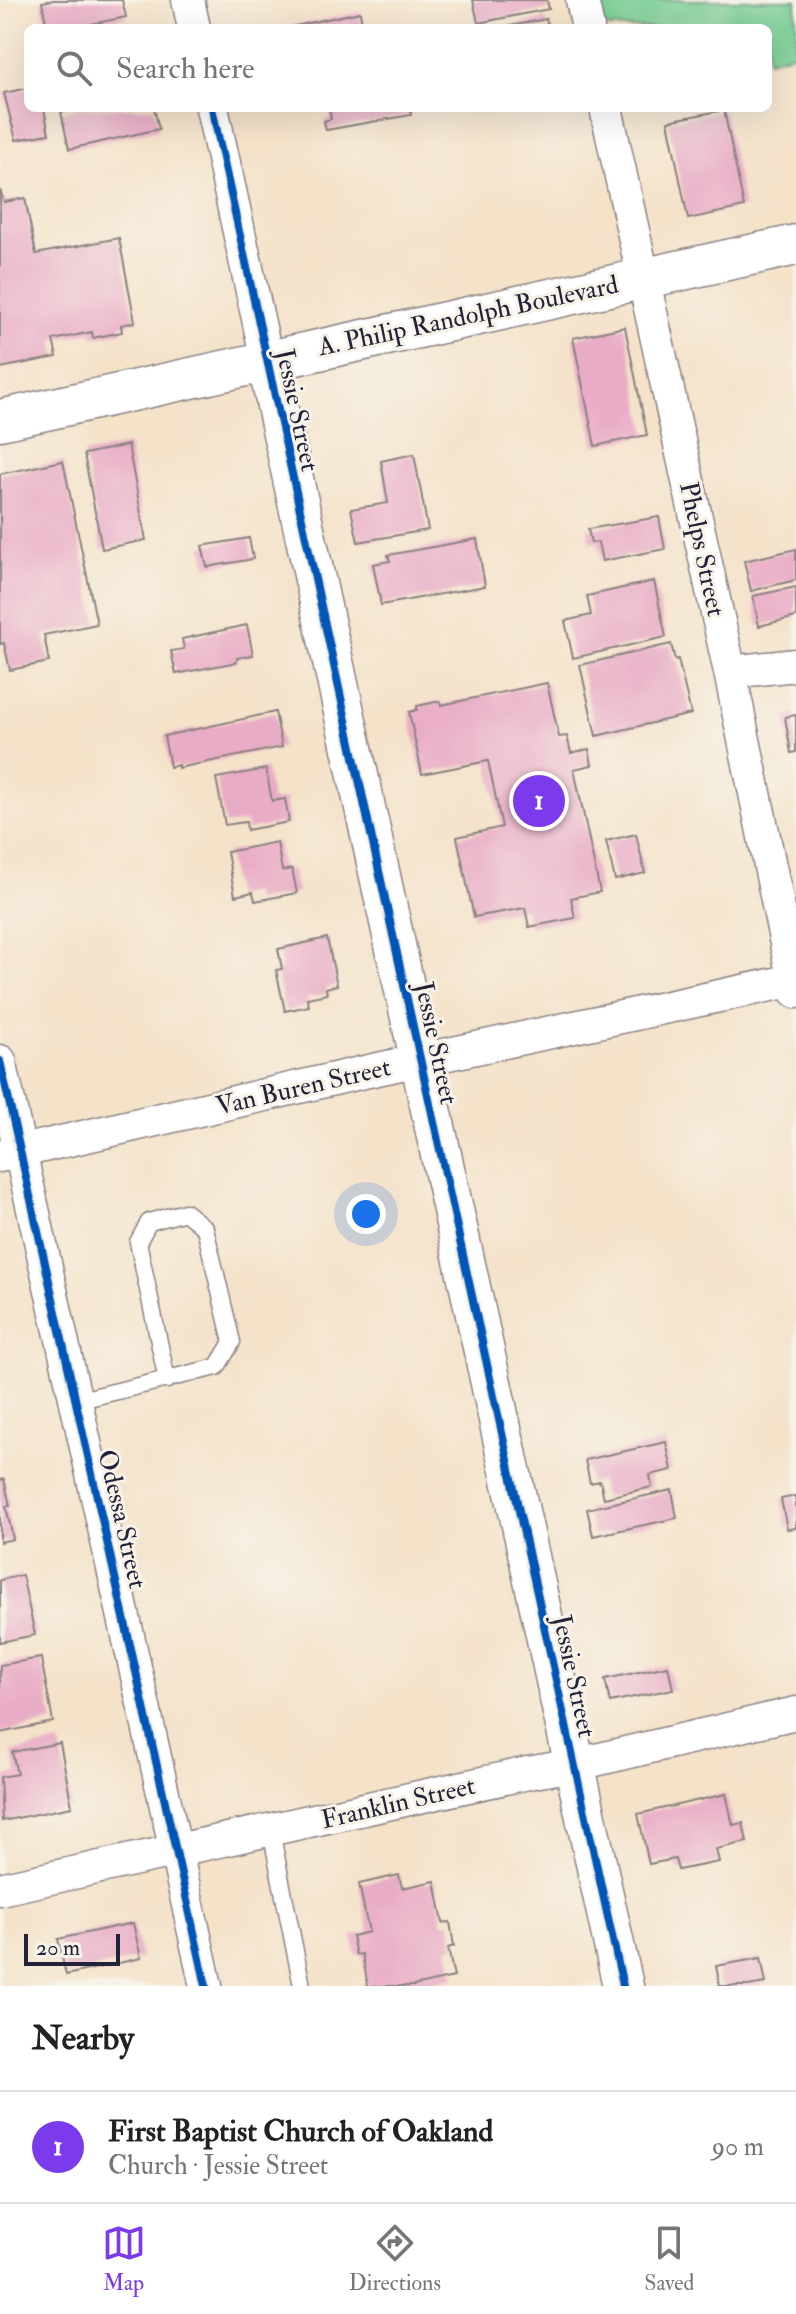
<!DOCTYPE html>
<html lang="en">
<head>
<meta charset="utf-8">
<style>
  :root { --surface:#fff; --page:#f6f6f6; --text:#222; --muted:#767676; --line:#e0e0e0; --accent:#7c3aed }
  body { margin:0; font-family:"IM FELL Double Pica",serif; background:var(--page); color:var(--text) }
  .scale { position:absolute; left:24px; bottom:20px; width:96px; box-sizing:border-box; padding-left:8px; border:4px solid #22223b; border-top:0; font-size:22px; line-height:28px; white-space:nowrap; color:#22223b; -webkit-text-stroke:6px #f7f3e8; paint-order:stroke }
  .you { position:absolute; left:366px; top:1214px; width:28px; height:28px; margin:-20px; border:6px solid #fff; border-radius:50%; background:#1a73e8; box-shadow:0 0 0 12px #1a73e833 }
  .badge { display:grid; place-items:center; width:52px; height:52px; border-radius:50%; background:var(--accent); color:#fff; font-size:26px; font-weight:700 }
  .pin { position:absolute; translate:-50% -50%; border:4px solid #fff; box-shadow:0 2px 8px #0006 }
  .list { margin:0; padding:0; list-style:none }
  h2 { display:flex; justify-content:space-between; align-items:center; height:104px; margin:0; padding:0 32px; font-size:34px }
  h2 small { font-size:26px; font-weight:400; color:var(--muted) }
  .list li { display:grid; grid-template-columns:52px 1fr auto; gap:24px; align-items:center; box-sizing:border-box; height:112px; padding:0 32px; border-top:2px solid var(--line) }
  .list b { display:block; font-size:30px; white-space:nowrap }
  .list p { margin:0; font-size:26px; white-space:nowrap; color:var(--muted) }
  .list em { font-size:26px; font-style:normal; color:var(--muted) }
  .icon { flex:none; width:44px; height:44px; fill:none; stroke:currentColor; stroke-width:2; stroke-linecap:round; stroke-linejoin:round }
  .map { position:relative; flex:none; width:796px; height:1986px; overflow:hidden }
  .search { position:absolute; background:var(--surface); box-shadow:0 8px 32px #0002; left:24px; right:24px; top:24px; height:88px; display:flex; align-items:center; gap:20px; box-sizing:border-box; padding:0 28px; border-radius:12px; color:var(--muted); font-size:30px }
  .sheet { height:216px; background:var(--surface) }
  nav { display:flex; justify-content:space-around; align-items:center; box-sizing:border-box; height:112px; border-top:2px solid var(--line); background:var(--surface); font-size:22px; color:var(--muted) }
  nav a { display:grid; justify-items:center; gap:4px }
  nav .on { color:var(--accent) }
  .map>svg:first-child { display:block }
</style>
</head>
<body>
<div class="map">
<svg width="796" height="1986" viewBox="0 0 796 1986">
  <rect width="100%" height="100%" fill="#f7f3e8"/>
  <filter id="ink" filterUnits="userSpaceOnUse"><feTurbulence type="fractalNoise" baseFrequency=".0125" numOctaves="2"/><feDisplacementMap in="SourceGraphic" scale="16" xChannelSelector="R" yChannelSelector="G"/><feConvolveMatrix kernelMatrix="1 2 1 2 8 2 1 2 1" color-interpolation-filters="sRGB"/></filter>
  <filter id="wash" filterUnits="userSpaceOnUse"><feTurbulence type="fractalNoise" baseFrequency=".006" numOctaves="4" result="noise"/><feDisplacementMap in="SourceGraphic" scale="32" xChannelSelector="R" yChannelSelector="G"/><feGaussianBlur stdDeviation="1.8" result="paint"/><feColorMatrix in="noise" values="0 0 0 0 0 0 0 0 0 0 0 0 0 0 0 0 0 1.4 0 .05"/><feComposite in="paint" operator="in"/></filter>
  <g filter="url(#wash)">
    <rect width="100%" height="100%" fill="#f4e2c9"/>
    <path fill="#74cc92" stroke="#4b7766" stroke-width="2" d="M598,0H796V53L768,60V28H604Z"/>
    <g id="blocks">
      <path fill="#e9acc6" d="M54,0H122L126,17L72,28H47L42,2Z
        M473,0H547L549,9L478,23Z
        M360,12L363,28H290V27Z
        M546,19L548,28H505V27Z
        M28,88V108H44L49,134L16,140L4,93Z
        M78,108H154L159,129L69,149L61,112Z
        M329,108H410L411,115L326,130L324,121L331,119Z
        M724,110L744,207L688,219L668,121Z
        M0,190L4,202L25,198L36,254L119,238L135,322L121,325L122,332L93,338L92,332L53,340L57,357L0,368Z
        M625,327L647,435L595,446L573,338Z
        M128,445L146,540L102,549L84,454Z
        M414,454L428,530L358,542L351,509L388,503L381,461Z
        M63,461L97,624L44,635L49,662L10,670L4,643L0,644V474Z
        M659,517L665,549L602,561L598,542L591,543L588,529Z
        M249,538L253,559L207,567L202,546Z
        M477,539L485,586L381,605L373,564L390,561L388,555Z
        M796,549V580L751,591L744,561Z
        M654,581L666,637L573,658L565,621L591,615L587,596Z
        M796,587V617L759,626L753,596Z
        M247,625L253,655L237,658V662L176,674L171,651L184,649L182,639Z
        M671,644L675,660L678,659L691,714L596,736L580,665Z
        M547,683L559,737L567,736L571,753L589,749L592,765L574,769L600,892L571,898L575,918L529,927L525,908L474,917L457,837L502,827L488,761L422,774L409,712L417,710V706L440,701L441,705Z
        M275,712L282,747L178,768V765L170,767L164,736Z
        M796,715V752L791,753L785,717Z
        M266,769L272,801L285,799L289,822L247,830L246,822L225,825L216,778Z
        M636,834L645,873L615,880L606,841Z
        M277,842L282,871L292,869L297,893L255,901L253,892L235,896L227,852Z
        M327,938L337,985L326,988L327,994L307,998L309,1006L285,1011L276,970L282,969L278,949Z
        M666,1442L672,1470L650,1475L652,1487L604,1498L600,1481L590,1483L585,1460Z
        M4,1479L10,1506H6L13,1539L0,1542V1480Z
        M672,1490L677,1518L593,1536L587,1509Z
        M796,1496V1528L787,1529L781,1499Z
        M22,1575L35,1635L0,1642V1580Z
        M41,1658L53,1722L0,1733V1665Z
        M668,1666L673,1689L610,1702L605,1679Z
        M60,1743L72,1807L2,1821L0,1777L17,1774L12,1752Z
        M726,1794L733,1825L743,1823L747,1842L716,1849L719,1862L678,1870L675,1859L649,1864L638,1814Z
        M399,1875L402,1888L435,1881L443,1923L450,1922L454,1946L448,1948L454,1977L413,1986H368L362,1954L356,1955L352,1936L369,1932L359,1884Z
        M133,1923L141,1958L66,1975L58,1939Z
        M761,1958L766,1983L748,1986H720L716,1966Z"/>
    </g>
  </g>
  <g filter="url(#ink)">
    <use href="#blocks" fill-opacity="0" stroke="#8b8282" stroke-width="2"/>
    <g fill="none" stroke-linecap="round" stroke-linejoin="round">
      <g stroke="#8b8282" stroke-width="19">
        <path id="service" d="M76,1401L217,1367L232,1342L205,1228L185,1212L149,1222L138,1242L167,1380
          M271,1831L302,1986"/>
      </g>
      <g stroke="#8b8282" stroke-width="35">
        <path id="minor" d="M188,0L194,28
          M582,0L588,28
          M212,108L267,360
          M606,108L730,672L796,992
          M730,672L796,665
          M0,1061L206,1986
          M0,1156L373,1070L794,980
          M0,1889L528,1773L574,1765L796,1713"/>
      </g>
      <g stroke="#8b8282" stroke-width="43">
        <path id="tertiary" d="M267,360L623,1986
          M0,420L796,245"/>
      </g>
      <use href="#service" stroke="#fff" stroke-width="16"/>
      <use href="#minor" stroke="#fff" stroke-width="32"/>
      <use href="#tertiary" stroke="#fff" stroke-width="40"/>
      <g stroke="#f7f3e8" stroke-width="13">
        <path id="cycleway" d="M212,108L623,1986
          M0,1061L206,1986"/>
      </g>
      <use href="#cycleway" stroke="#0057b8" stroke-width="8"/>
    </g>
  </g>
  <g text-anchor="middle" stroke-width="6" stroke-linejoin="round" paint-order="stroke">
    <g font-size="26" fill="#22223b" stroke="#f7f3e8">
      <text transform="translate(468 315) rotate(-12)" y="9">A. Philip Randolph Boulevard</text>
      <text transform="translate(298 410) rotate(78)" y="9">Jessie Street</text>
      <text transform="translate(703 549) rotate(78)" y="9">Phelps Street</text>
      <text transform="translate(437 1043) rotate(78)" y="9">Jessie Street</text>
      <text transform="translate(303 1086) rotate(-13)" y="9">Van Buren Street</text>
      <text transform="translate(123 1519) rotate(77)" y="9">Odessa Street</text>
      <text transform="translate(575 1676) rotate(78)" y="9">Jessie Street</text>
      <text transform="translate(398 1802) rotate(-13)" y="9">Franklin Street</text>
    </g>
  </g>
</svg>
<div class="scale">20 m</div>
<div class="you"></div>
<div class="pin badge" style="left:539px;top:801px">1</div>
<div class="search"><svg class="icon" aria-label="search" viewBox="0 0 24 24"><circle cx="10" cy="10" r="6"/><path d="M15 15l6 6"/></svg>Search here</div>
</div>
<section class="sheet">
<h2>Nearby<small></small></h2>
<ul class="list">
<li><span class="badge">1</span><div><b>First Baptist Church of Oakland</b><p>Church · Jessie Street</p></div><em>90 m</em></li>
</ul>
</section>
<nav>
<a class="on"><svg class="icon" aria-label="map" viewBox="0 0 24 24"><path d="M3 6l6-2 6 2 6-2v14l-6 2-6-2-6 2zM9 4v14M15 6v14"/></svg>Map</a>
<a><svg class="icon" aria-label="directions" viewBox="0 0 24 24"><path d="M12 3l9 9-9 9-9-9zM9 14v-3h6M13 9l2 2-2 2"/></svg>Directions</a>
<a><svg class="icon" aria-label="saved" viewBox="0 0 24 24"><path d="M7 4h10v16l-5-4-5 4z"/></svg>Saved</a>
</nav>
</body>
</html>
